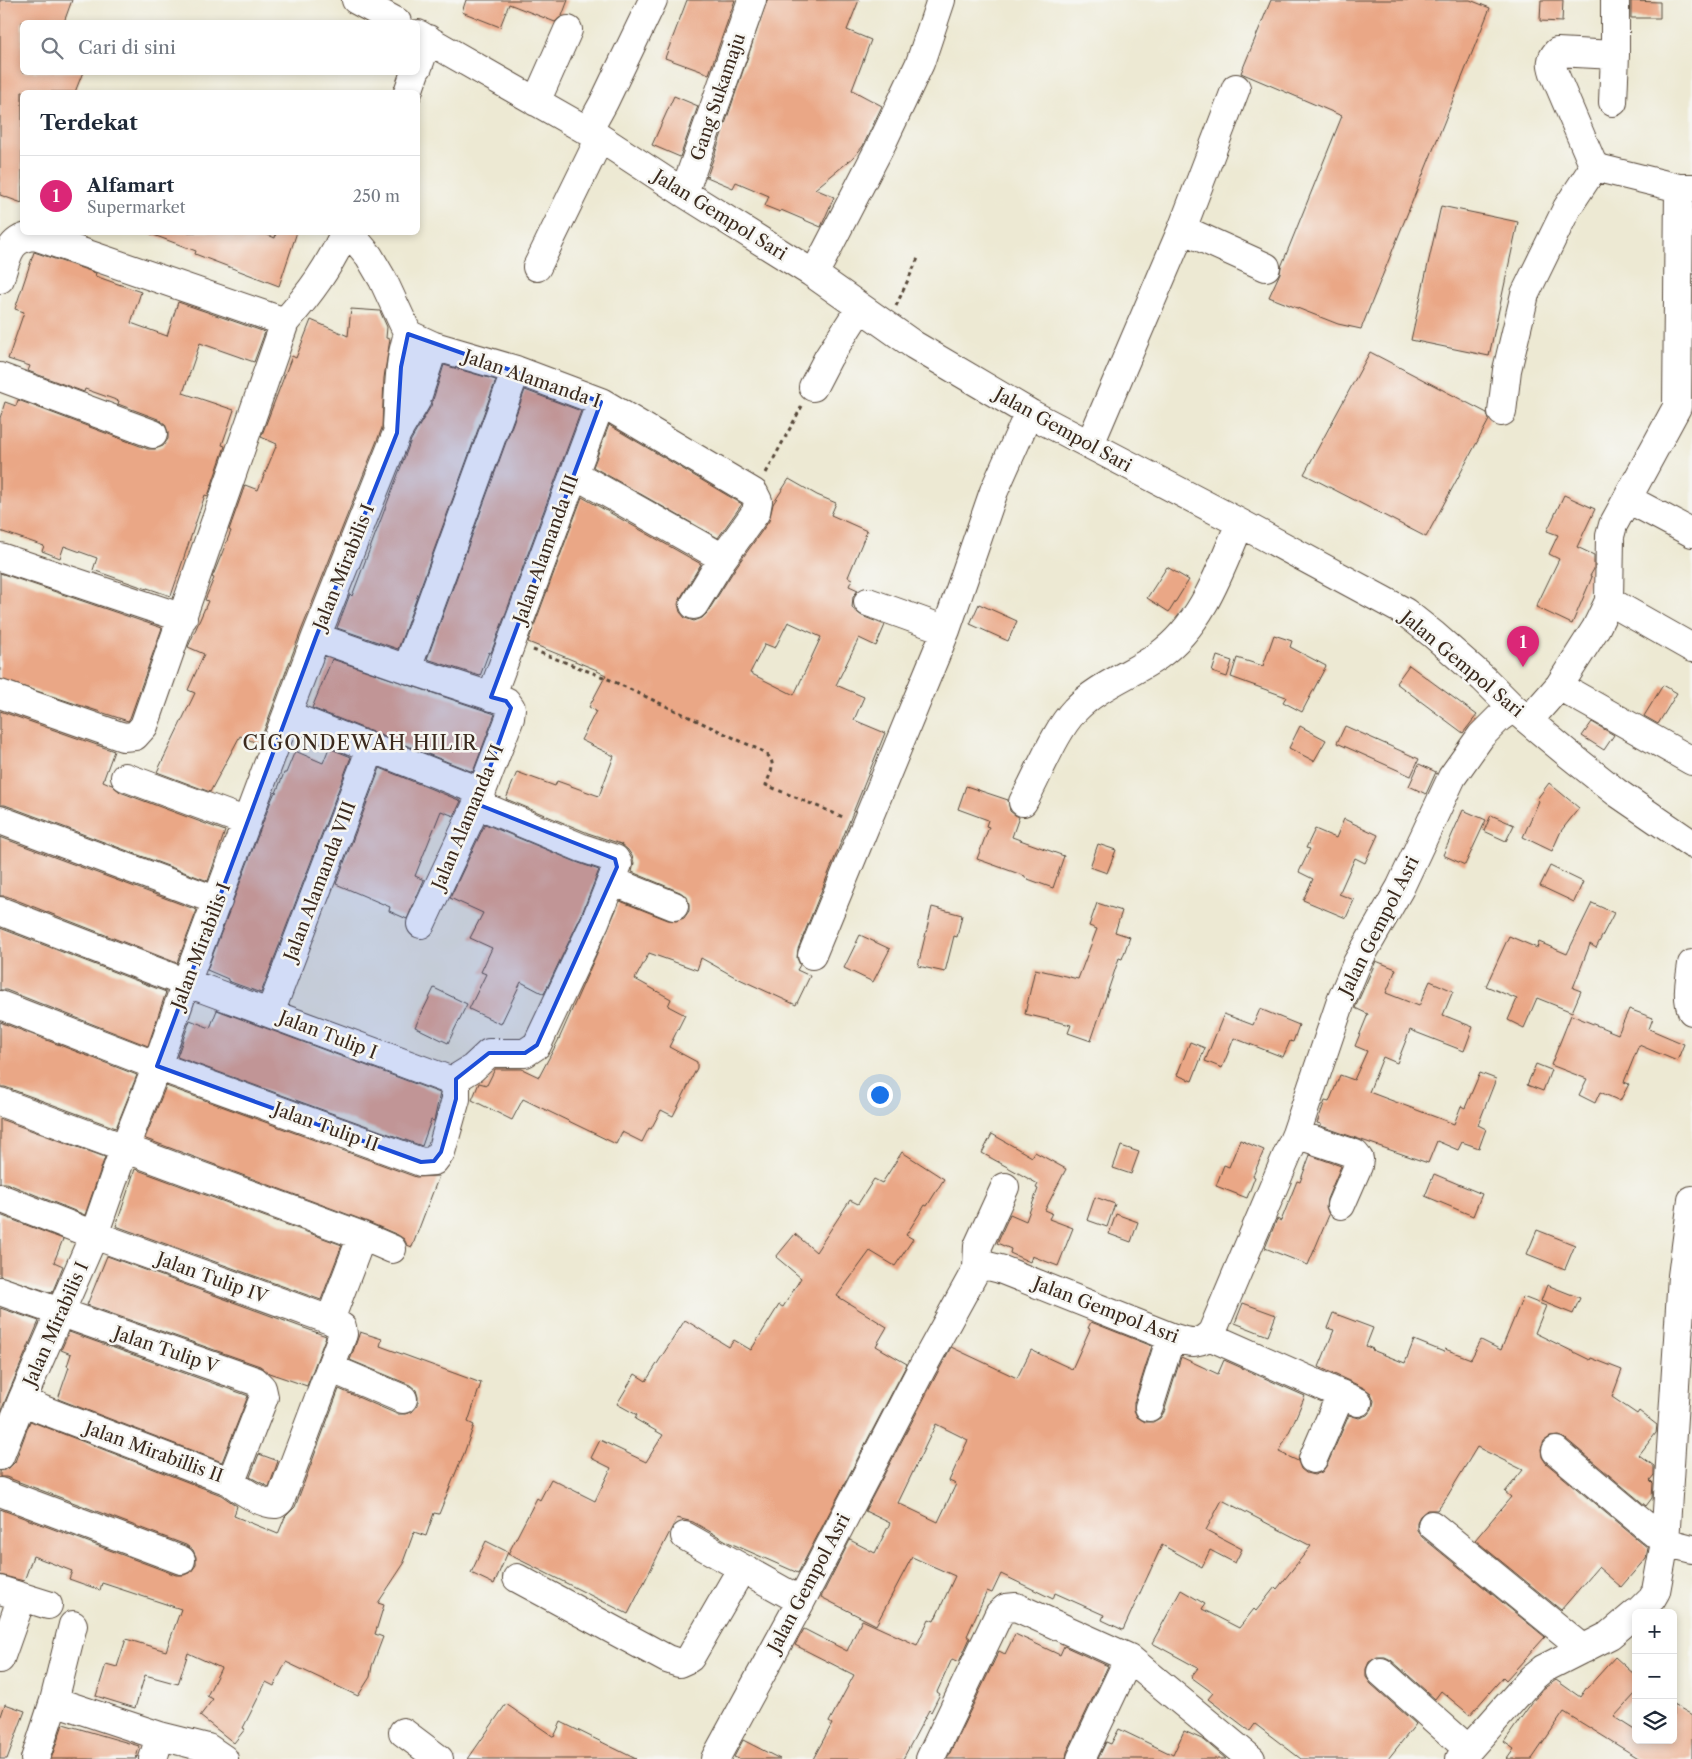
<!DOCTYPE html>
<html lang="id">
<head>
<meta charset="utf-8">
<style>
  :root { --surface:#fff; --page:#f2f2f3; --text:#1f2937; --muted:#747a83; --line:#e0e1e3; --accent:#db2777 }
  body { margin:0; font-family:"Libre Caslon Text",serif; background:var(--page); color:var(--text) }
  .controls { position:absolute; right:15px; bottom:15px; display:grid; overflow:hidden; border-radius:8px; box-shadow:0 2px 8px #0003 }
  .controls button { width:45px; height:45px; display:grid; place-items:center; padding:0; border:0; border-bottom:1px solid var(--line); background:var(--surface); color:var(--text); font:25px sans-serif }
  .you { position:absolute; left:879px; top:1094px; width:18px; height:18px; margin:-12px; border:4px solid #fff; border-radius:50%; background:#1a73e8; box-shadow:0 0 0 8px #1a73e833 }
  .badge { display:grid; place-items:center; width:32px; height:32px; border-radius:50%; background:var(--accent); color:#fff; font-size:16px; font-weight:700 }
  .pin { position:absolute; translate:-50% -41px; filter:drop-shadow(0 1px 2px #0008) }
  .pin::after { content:''; position:absolute; top:26px; width:18px; height:15px; background:inherit; clip-path:polygon(0 0,100% 0,50% 100%) }
  .list { margin:0; padding:0; list-style:none }
  h2 { display:flex; justify-content:space-between; align-items:center; height:65px; margin:0; padding:0 20px; font-size:21px }
  h2 small { font-size:16px; font-weight:400; color:var(--muted) }
  .list li { display:grid; grid-template-columns:32px 1fr auto; gap:15px; align-items:center; box-sizing:border-box; height:80px; padding:0 20px; border-top:1px solid var(--line) }
  .list b { display:block; font-size:19px; white-space:nowrap }
  .list p { margin:0; font-size:16px; white-space:nowrap; color:var(--muted) }
  .list em { font-size:16px; font-style:normal; color:var(--muted) }
  .icon { flex:none; width:28px; height:28px; fill:none; stroke:currentColor; stroke-width:2; stroke-linecap:round; stroke-linejoin:round }
  .map { position:relative; flex:none; width:1692px; height:1759px; overflow:hidden }
  .search { position:absolute; background:var(--surface); box-shadow:0 2px 8px #0003; left:20px; top:20px; width:400px; height:55px; display:flex; align-items:center; gap:12px; box-sizing:border-box; padding:0 18px; border-radius:8px; color:var(--muted); font-size:19px }
  .panel { position:absolute; background:var(--surface); box-shadow:0 2px 8px #0003; left:20px; top:90px; width:400px; height:145px; border-radius:8px }
  .map>svg:first-child { display:block }
</style>
</head>
<body>
<div class="map">
<svg width="1692" height="1759" viewBox="0 0 1692 1759">
  <rect width="100%" height="100%" fill="#f6f6f2"/>
  <filter id="ink" filterUnits="userSpaceOnUse"><feTurbulence type="fractalNoise" baseFrequency=".02" numOctaves="2"/><feDisplacementMap in="SourceGraphic" scale="10" xChannelSelector="R" yChannelSelector="G"/><feConvolveMatrix kernelMatrix="1 2 1 2 8 2 1 2 1" color-interpolation-filters="sRGB"/></filter>
  <filter id="wash" filterUnits="userSpaceOnUse"><feTurbulence type="fractalNoise" baseFrequency=".0096" numOctaves="4" result="noise"/><feDisplacementMap in="SourceGraphic" scale="20" xChannelSelector="R" yChannelSelector="G"/><feGaussianBlur stdDeviation="1.12" result="paint"/><feColorMatrix in="noise" values="0 0 0 0 0 0 0 0 0 0 0 0 0 0 0 0 0 1.4 0 .05"/><feComposite in="paint" operator="in"/></filter>
  <g filter="url(#wash)">
    <rect width="100%" height="100%" fill="#ede9d3"/>
    <g id="blocks">
      <path fill="#eaa786" fill-rule="evenodd" d="M0,0H72L64,22H22V72H83L75,92H22V203L0,195Z
        M466,0H568L562,16L555,22L509,4L500,27L462,12Z
        M687,0H735L709,74L665,58Z
        M767,0H859L847,30L871,40L852,90L882,106L863,146L854,157L815,189L834,197L821,227L781,210L780,212L765,206L769,196L736,182L733,188L707,177Z
        M1271,0H1470L1490,8L1361,329L1338,324L1269,297L1280,273L1281,267L1342,116L1241,73Z
        M1541,0H1563L1562,22L1540,21Z
        M1631,1L1660,2V18H1631Z
        M674,96L698,106L680,157L652,145Z
        M1441,206L1518,222L1489,356L1411,340Z
        M152,232H261L275,238L276,232H297L279,286L195,254L196,251L151,234Z
        M34,252L96,273L95,276L141,292L131,323L167,336L178,302L265,332L254,362L200,343L183,393L234,410L222,445L225,446L208,496L205,495L171,596L147,588V589L93,570L97,558L64,546L60,558L42,551L44,546L0,531V418L5,402L16,406L18,400L148,449H155L163,446L168,439V432L165,424L158,419L118,404L119,401L85,389L84,392L28,371L30,366L8,359L24,312L15,309Z
        M351,309L380,311L387,327L386,338L390,339L384,378L382,428L301,631L259,744L240,736L210,792L157,772L195,693L188,690L204,654L188,647L208,601L205,600L214,578L212,577L214,573L231,531L229,530L245,485L258,490L277,444L261,437L292,356L296,358L311,320L348,336Z
        M1370,352L1487,413L1489,420L1426,537L1304,474Z
        M444,365L496,380L398,649L337,628L350,594L352,596L411,440L431,406Z
        M525,390L581,411L491,653L489,652L480,676L427,659Z
        M609,425L742,504L718,538L593,467Z
        M789,479L817,495L836,503L831,515L867,531L848,577L852,579L849,586L858,590L853,597L852,608L862,616L885,625L876,646L859,638L836,685L864,697L854,720L885,733L798,949L797,958L800,965L797,970L810,976L796,1005L735,977L701,958L697,970L649,953L635,979L671,999L668,1006L685,1015L669,1047L697,1062V1068L673,1116L661,1110L651,1129L649,1128L642,1142L622,1132L616,1144L523,1099L512,1120L472,1100L479,1083L487,1085L495,1069H522L539,1077L559,1039L620,901L668,920L676,921L684,918L689,911V904L687,897L680,892L632,872L634,863L632,856L628,850L621,844L588,833L506,799L517,772L555,786L557,781L599,796L614,756L581,740L596,711L589,707L606,675L597,671V670L528,642L582,497L701,564L681,597L678,604L680,612L685,618L694,621L702,618L707,613L736,567L769,521L773,504ZM788,622L821,637L794,695L750,673L765,644L775,648Z
        M1564,495L1595,509L1577,547L1594,555V569L1590,576L1592,577L1572,624L1536,607L1559,559L1549,554L1558,535L1547,531Z
        M1167,567L1189,580L1169,612L1147,598Z
        M0,573L162,628L130,718L128,721L0,679Z
        M979,604L1017,621L1008,641L970,624Z
        M1274,635L1292,641L1290,647L1326,666L1302,712L1283,702L1286,697L1231,677L1237,658L1263,666Z
        M1217,656L1232,661L1227,677L1212,672Z
        M332,659L495,714L473,772L312,708Z
        M1409,665L1477,715L1463,733L1396,683Z
        M1663,685L1677,693L1658,724L1644,716Z
        M0,711L114,751L103,781L112,785L120,792L225,831L208,881L5,805H0Z
        M1592,722L1614,735L1604,750L1582,736Z
        M1300,726L1326,740L1314,761L1289,748Z
        M1345,726L1419,759L1411,776L1337,743Z
        M329,748L351,757L261,993L228,981V979L207,970L271,801L275,792L276,793L284,773H286L295,751L323,763Z
        M1419,764L1436,772L1426,794L1409,786Z
        M380,768L461,801L454,816L441,811L415,876L424,880L407,919L389,911L390,907L336,884Z
        M1549,783L1579,808L1561,831L1552,851L1523,837L1539,801L1537,799Z
        M966,786L1008,800L1010,811L1015,815L1019,817L1012,837L1064,856L1053,888L1025,878V876L977,859L989,827L986,826L988,820L958,809Z
        M1463,810L1486,820L1465,865L1443,855Z
        M1491,815L1514,825L1506,841L1484,831Z
        M1344,819L1378,835L1365,863L1355,858L1339,894L1354,900L1346,918L1303,900L1313,879L1299,872L1310,849L1306,848L1315,829L1336,838Z
        M485,824L576,862L599,870L581,916L544,994L521,982L501,1024L469,1009L486,974L481,972L492,948L470,938L483,913L450,898Z
        M0,837L197,910L177,963L6,896H0Z
        M1098,844L1116,850L1107,873L1090,867Z
        M1550,866L1583,882L1574,902L1540,886Z
        M1097,903L1122,911L1115,932L1130,937L1122,959L1119,958L1091,1041L1068,1033L1071,1025L1025,1014L1035,969L1078,979L1097,929L1089,926Z
        M1592,903L1614,913L1596,948L1590,944L1573,988L1581,991L1572,1012L1537,998L1524,1028L1508,1020L1517,999L1486,986L1509,936L1537,948L1539,942L1567,954Z
        M932,907L962,915L957,937L954,936L945,972L918,966Z
        M0,928L166,992L148,1046L6,990H0Z
        M860,935L890,949L873,982L844,968Z
        M1376,961L1396,969L1386,993L1419,1006L1430,981L1453,991L1443,1015L1473,1027L1464,1051L1410,1030L1397,1063L1383,1057L1369,1092L1454,1124L1461,1106L1465,1108L1480,1073L1496,1079L1478,1125L1486,1129L1479,1148L1462,1142L1458,1150L1437,1141L1428,1163L1321,1126V1124L1317,1123L1325,1101L1329,1102L1340,1075L1354,1080L1367,1051L1355,1046L1368,1014L1355,1008Z
        M434,988L467,1004L448,1043L415,1027Z
        M1260,1009L1299,1025L1293,1042L1290,1041L1283,1057L1234,1038L1222,1068L1205,1061L1224,1014L1253,1025Z
        M1629,1009L1653,1018L1649,1029L1684,1044L1677,1061L1639,1045L1624,1082L1629,1084L1620,1101L1600,1092L1595,1103L1579,1095L1587,1079L1551,1065L1571,1015L1618,1034Z
        M217,1010L440,1093L434,1121L431,1120L422,1146L177,1057L190,1020L210,1028Z
        M0,1022L137,1075L116,1128L5,1087H0Z
        M1190,1042L1205,1048L1192,1081L1177,1075Z
        M1536,1064L1551,1070L1543,1091L1527,1085Z
        M166,1086L416,1177L439,1176L412,1247L407,1245L404,1239L398,1235L368,1222L146,1139L145,1138Z
        M0,1119L105,1157L85,1215L6,1183H0Z
        M992,1134L1032,1157L1035,1152L1066,1169L1045,1210L1052,1213L1049,1219L1073,1228L1058,1266L1032,1256L1030,1262L1010,1253L1011,1249L997,1243L1010,1214L1026,1221L1038,1189L1036,1188L1038,1184L982,1153Z
        M1240,1140L1264,1150L1253,1176L1255,1177L1247,1198L1216,1186L1224,1165L1229,1167Z
        M1121,1146L1139,1152L1131,1174L1113,1168Z
        M902,1152L944,1179L927,1206L925,1205L906,1235L913,1239L895,1266L870,1251L837,1296L887,1327L876,1346L907,1364L798,1573L730,1543L693,1522L677,1518L628,1614L508,1554L537,1498L540,1500L551,1479L595,1501L611,1468L591,1458L600,1440L646,1462L663,1435L635,1419L637,1415L617,1404L635,1374L646,1381L685,1320L729,1347L734,1340L751,1350L779,1305L783,1307L801,1278L776,1257L795,1234L816,1252L850,1200L858,1204L874,1179L882,1183Z
        M1310,1155L1341,1166L1327,1199L1326,1207L1329,1215L1308,1265L1265,1248L1277,1219L1281,1221L1297,1181L1300,1182Z
        M135,1169L342,1245L321,1300L116,1226Z
        M1434,1174L1482,1194L1473,1216L1425,1196Z
        M1095,1197L1115,1204L1107,1227L1087,1220Z
        M1116,1214L1138,1222L1131,1242L1109,1234Z
        M0,1215L63,1239L54,1262L63,1266L52,1293L0,1276Z
        M1537,1230L1575,1245L1565,1269L1527,1254Z
        M107,1256L326,1336L307,1386L269,1373L260,1366L87,1305Z
        M1547,1285L1580,1298L1573,1314L1541,1301Z
        M1523,1297L1546,1306L1535,1333L1590,1360L1591,1358L1622,1370L1612,1397L1637,1414L1639,1411L1657,1425L1656,1433L1639,1455L1654,1466V1475L1650,1480L1653,1483L1652,1498L1646,1506L1566,1439L1558,1436L1550,1437L1544,1441L1541,1449L1542,1457L1546,1463L1648,1548L1646,1558L1621,1587L1598,1567L1561,1610L1475,1540L1511,1497L1505,1492L1523,1470L1477,1447L1448,1495L1437,1510H1427L1420,1516L1417,1522V1530L1422,1537L1545,1637L1506,1680L1503,1677L1470,1715L1441,1691L1435,1699L1391,1660L1385,1657H1377L1369,1662L1366,1669V1677L1371,1684L1416,1724L1388,1759H1301L1255,1724L1250,1731L1208,1699L1213,1693L1191,1677L1198,1668L1152,1643L1181,1590L1205,1604L1202,1609L1239,1628L1254,1609L1256,1611L1275,1587L1277,1589L1311,1546L1222,1500L1206,1530L1242,1549L1235,1563L1210,1550L1202,1567L1162,1545L1123,1630L1102,1620L1104,1615L1055,1593L1053,1599L1001,1574L992,1593L987,1591L967,1636L970,1638L959,1662L952,1659L937,1692L940,1694L931,1712L929,1710L903,1759H813L832,1724L829,1722L854,1675L795,1645L804,1629L847,1651L862,1620L917,1645L929,1619L934,1621L955,1576L912,1557L876,1625L821,1597L850,1540L875,1553L890,1523L865,1511L951,1347L1017,1378L1031,1350L1072,1369L1090,1329L1088,1328L1091,1322L1152,1346L1134,1403V1410L1137,1417L1145,1422H1153L1160,1418L1164,1412L1181,1357L1218,1374L1224,1360L1305,1396L1292,1426L1279,1452L1298,1461L1301,1469L1306,1473L1314,1475L1322,1472L1327,1465L1349,1415L1359,1418L1367,1415L1372,1409L1374,1401L1371,1393L1364,1388L1319,1367L1334,1330L1327,1328L1333,1313L1373,1328L1366,1346L1373,1349L1372,1350L1405,1363L1414,1340L1444,1352L1445,1349L1471,1359L1481,1340L1501,1350ZM936,1424L968,1440L949,1481L956,1484L938,1522L898,1503Z
        M1243,1303L1276,1315L1268,1336L1235,1323Z
        M0,1308L39,1321L0,1413Z
        M69,1332L246,1395L248,1396L222,1462L58,1399L69,1367L67,1366L71,1354L61,1350Z
        M360,1332L382,1339L380,1346L481,1383L468,1422L474,1425L461,1462H460L439,1514L434,1513L426,1536L414,1532L403,1562H405L378,1603L384,1605L375,1634L383,1637L372,1666L370,1677L358,1696L286,1662L274,1686L266,1682L243,1728L245,1729L234,1743L200,1716L213,1699L207,1696L221,1668L188,1653L178,1684L145,1675L135,1708L96,1696L106,1664L117,1667L126,1639L166,1651L181,1609L102,1583L100,1590L69,1579L72,1571L33,1556L24,1581L0,1575V1509L176,1575H184L191,1572L196,1565V1557L193,1550L186,1545L6,1477H0V1471L9,1468L15,1462L30,1421L221,1495L237,1506L234,1516L278,1534L285,1517L295,1507L339,1389L397,1414H405L412,1412L418,1405V1397L416,1390L410,1385L350,1360Z
        M259,1454L278,1461L269,1487L250,1477Z
        M486,1541L508,1552L494,1584L471,1573Z
        M1015,1634L1060,1655L1064,1646L1108,1666L1067,1752L1066,1759H947L999,1651L1005,1654Z
        M1615,1657L1636,1676V1693L1614,1717L1636,1731V1740H1673V1704L1692,1715V1759H1640L1564,1712L1532,1759H1507L1514,1749L1504,1742L1533,1701L1543,1689L1556,1680L1580,1697L1587,1687H1588Z
        M5,1704L25,1711L7,1759H0V1719Z
        M506,1704L554,1737L561,1722L636,1759H468Z
        M63,1724L139,1746L136,1759H51Z
        M1119,1729L1173,1755L1184,1731L1204,1740L1226,1759H1098L1106,1742L1111,1744Z
        M743,1740L780,1759H739L734,1757Z"/>
    </g>
  </g>
  <g filter="url(#ink)">
    <use href="#blocks" fill-opacity="0" stroke="#564739" stroke-width="1"/>
    <g fill="none" stroke-linecap="round" stroke-linejoin="round">
      <g stroke="#564739" stroke-width="30">
        <path id="minor" d="M356,0L397,22
          M1615,0V55L1557,52C1550,60 1551,64 1554,73L1594,167L1679,188H1692
          M418,34L600,138L684,193L812,273L914,345L1031,414L1240,523L1405,612L1434,635L1484,679L1513,708L1567,753L1616,792L1692,844
          M418,67L428,39
          M408,92L415,72
          M536,102L568,30
          M1613,102L1615,55
          M588,131L604,102L653,0
          M684,193L752,0
          M1182,229L1266,267
          M349,232L369,256L383,280L408,334C398,364 399,395 397,426
          M537,267L600,138
          M812,273L821,261L883,141L920,63L941,0
          M0,279C7,257 9,237 35,236L285,322C311,292 328,269 345,232
          M408,334L434,346L516,370L601,402L754,493L758,501L756,512L723,558L694,605
          M0,377L153,434
          M813,387L828,358L860,308
          M1502,412L1507,370L1525,294L1567,208L1594,167
          M1090,444L1182,229L1236,88
          M574,474L723,558
          M1628,499L1692,533
          M0,557L183,618
          M1609,601L1692,648
          M868,602L946,630
          M316,637L407,669L506,701L511,708L510,718L477,804L421,924
          M407,669L516,370
          M1559,686L1692,761
          M0,694L123,737L135,736L144,726L285,322
          M491,697L601,402
          M288,715L482,792
          M1529,720L1559,686L1596,628L1609,601L1610,536L1613,525L1677,407L1679,188
          M125,777L247,822
          M1023,802C1039,774 1054,732 1075,710C1096,687 1132,674 1158,656C1202,625 1220,571 1240,523
          M0,820L218,901
          M612,881L674,906
          M0,911L186,983L204,989L452,1081L456,1087V1099L441,1152L434,1161L421,1162L157,1066L0,1005
          M812,955L946,630L994,491L1023,426L1031,414
          M1692,964C1690,980 1686,997 1692,1011
          M270,1013L371,748
          M452,1081L473,1068L489,1053H525L537,1045L595,922L618,864L615,859L582,848L477,804
          M0,1102L362,1236L392,1249
          M1296,1134L1355,1154L1359,1159L1358,1166L1341,1205
          M0,1198L94,1235L330,1320L342,1327L343,1334L280,1501L276,1504C263,1505 239,1489 229,1481
          M977,1268L978,1246L1005,1187
          M0,1291L255,1381L262,1388L264,1397L232,1479L229,1481L41,1409L22,1400
          M330,1320L362,1236
          M1209,1336L1358,1402
          M330,1368L403,1399
          M1149,1407L1171,1337
          M1556,1451L1665,1542L1692,1549
          M0,1456L22,1400L94,1235L124,1149L157,1066L186,983L316,637L397,433L416,401L434,346
          M1313,1459L1341,1394
          M0,1492L181,1560
          M1432,1525L1584,1649
          M685,1536L801,1601
          M517,1578L667,1659L679,1663L690,1658L742,1568
          M0,1590L48,1605
          M1637,1613L1652,1598L1656,1591L1665,1542L1682,1276L1692,1200
          M0,1659L22,1597
          M1381,1672L1468,1749
          M54,1701L160,1736L208,1748L224,1759
          M403,1732L439,1759
          M35,1759L54,1701L73,1625
          M153,1759L160,1736
          M715,1759L801,1601L921,1370L977,1268L988,1266L1000,1269L1171,1337C1189,1342 1198,1347 1212,1332L1296,1134L1341,1001L1357,963L1400,888L1452,777L1481,736L1499,718L1513,708
          M930,1759L999,1614L1006,1608L1016,1607L1129,1658L1251,1759
          M1081,1759L1129,1658
          M1460,1759L1532,1678L1543,1669L1610,1635L1636,1613"/>
      </g>
      <path stroke="#564739" stroke-width="3" stroke-dasharray="4 4" stroke-linecap="butt" d="M896,306L919,256
        M766,473L802,406
        M533,650L606,678L764,752C778,763 771,770 766,785L843,817"/>
      <use href="#minor" stroke="#fff" stroke-width="28"/>
    </g>
  </g>
  <path fill="#1d4ed8" fill-opacity="0.2" stroke="#1d4ed8" stroke-width="4" stroke-linejoin="round" d="M408,334L601,402L491,697L506,701L511,708L477,804L615,859L617,867L537,1045L525,1053H489L456,1079V1099L441,1152L434,1161L421,1162L157,1066L316,637L397,433L401,367Z"/>
  <g text-anchor="middle" stroke-width="5" stroke-linejoin="round" paint-order="stroke">
    <g font-size="18" fill="#3b2a1e" stroke="#f6f6f2">
      <text transform="translate(718 97) rotate(-71)" y="6">Gang Sukamaju</text>
      <text transform="translate(720 215) rotate(32)" y="6">Jalan Gempol Sari</text>
      <text transform="translate(532 379) rotate(19)" y="6">Jalan Alamanda I</text>
      <text transform="translate(1063 430) rotate(29)" y="6">Jalan Gempol Sari</text>
      <text transform="translate(546 549) rotate(-70)" y="6">Jalan Alamanda III</text>
      <text transform="translate(344 567) rotate(-68)" y="6">Jalan Mirabilis I</text>
      <text transform="translate(1462 664) rotate(40)" y="6">Jalan Gempol Sari</text>
      <text transform="translate(468 817) rotate(-67)" y="6">Jalan Alamanda VI</text>
      <text transform="translate(320 881) rotate(-69)" y="6">Jalan Alamanda VIII</text>
      <text transform="translate(1379 926) rotate(-63)" y="6">Jalan Gempol Asri</text>
      <text transform="translate(201 946) rotate(-69)" y="6">Jalan Mirabilis I</text>
      <text transform="translate(328 1035) rotate(21)" y="6">Jalan Tulip I</text>
      <text transform="translate(326 1127) rotate(20)" y="6">Jalan Tulip II</text>
      <text transform="translate(212 1278) rotate(20)" y="6">Jalan Tulip IV</text>
      <text transform="translate(1106 1310) rotate(21)" y="6">Jalan Gempol Asri</text>
      <text transform="translate(56 1324) rotate(-66)" y="6">Jalan Mirabilis I</text>
      <text transform="translate(166 1350) rotate(19)" y="6">Jalan Tulip V</text>
      <text transform="translate(154 1452) rotate(20)" y="6">Jalan Mirabillis II</text>
      <text transform="translate(809 1583) rotate(-62)" y="6">Jalan Gempol Asri</text>
    </g>
    <g font-size="20" letter-spacing="1" fill="#3b2a1e" stroke="#f6f6f2">
      <text x="360" y="750">CIGONDEWAH HILIR</text>
    </g>
  </g>
</svg>
<div class="controls">
<button>+</button>
<button>−</button>
<button><svg class="icon" aria-label="layers" viewBox="0 0 24 24"><path d="M12 4l9 5-9 5-9-5zM3 14l9 5 9-5"/></svg></button>
</div>
<div class="you"></div>
<div class="pin badge" style="left:1523px;top:667px">1</div>
<div class="search"><svg class="icon" aria-label="search" viewBox="0 0 24 24"><circle cx="10" cy="10" r="6"/><path d="M15 15l6 6"/></svg>Cari di sini</div>
<section class="panel">
<h2>Terdekat<small></small></h2>
<ul class="list">
<li><span class="badge">1</span><div><b>Alfamart</b><p>Supermarket</p></div><em>250 m</em></li>
</ul>
</section>
</div>
</body>
</html>
